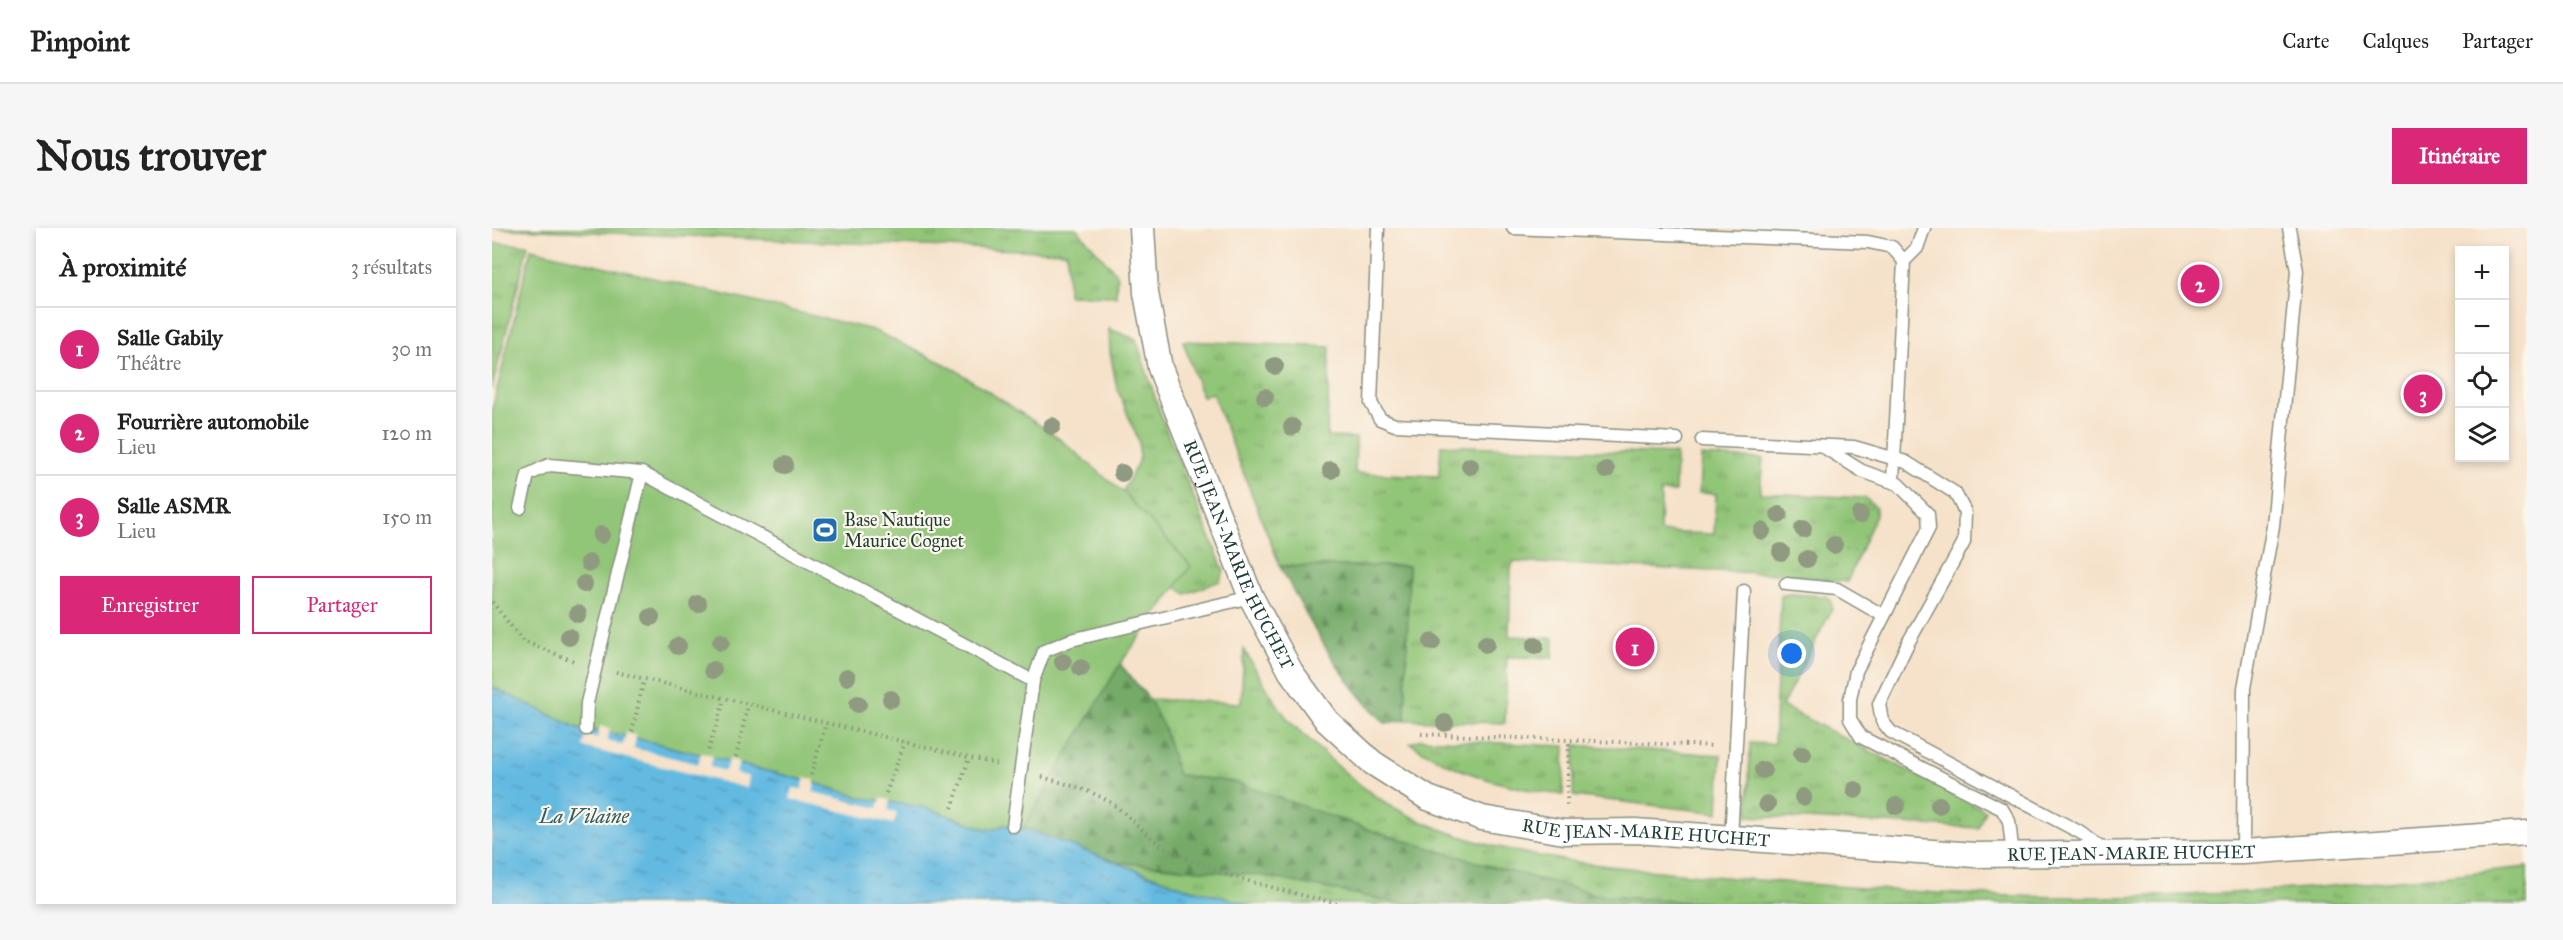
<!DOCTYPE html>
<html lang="fr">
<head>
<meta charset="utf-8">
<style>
  :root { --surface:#fff; --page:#f6f6f6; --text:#222; --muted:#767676; --line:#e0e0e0; --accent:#db2777 }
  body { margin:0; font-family:"IM FELL Great Primer",serif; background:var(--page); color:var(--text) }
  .controls { position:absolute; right:18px; top:18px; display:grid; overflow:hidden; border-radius:0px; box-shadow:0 3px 9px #0003 }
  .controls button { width:54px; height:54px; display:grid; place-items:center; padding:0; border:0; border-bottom:2px solid var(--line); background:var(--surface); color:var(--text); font:30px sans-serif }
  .you { position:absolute; left:1300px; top:426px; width:21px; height:21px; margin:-15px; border:4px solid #fff; border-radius:50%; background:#1a73e8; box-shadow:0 0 0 9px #1a73e833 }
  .badge { display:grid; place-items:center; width:39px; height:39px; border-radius:50%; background:var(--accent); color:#fff; font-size:20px; font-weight:700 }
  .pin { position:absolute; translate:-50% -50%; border:3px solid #fff; box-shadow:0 2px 6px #0006 }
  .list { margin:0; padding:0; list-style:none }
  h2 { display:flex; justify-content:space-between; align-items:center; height:78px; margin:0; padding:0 24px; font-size:26px }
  h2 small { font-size:20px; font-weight:400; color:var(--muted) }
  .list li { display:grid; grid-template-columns:39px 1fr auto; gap:18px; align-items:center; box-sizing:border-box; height:84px; padding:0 24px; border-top:2px solid var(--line) }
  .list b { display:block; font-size:22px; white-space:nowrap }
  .list p { margin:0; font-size:20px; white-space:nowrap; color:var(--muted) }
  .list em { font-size:20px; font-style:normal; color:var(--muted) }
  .actions { display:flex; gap:12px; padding:18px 24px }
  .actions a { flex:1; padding:14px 0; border:2px solid var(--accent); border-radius:0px; text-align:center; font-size:21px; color:var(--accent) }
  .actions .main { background:var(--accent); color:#fff }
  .icon { flex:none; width:33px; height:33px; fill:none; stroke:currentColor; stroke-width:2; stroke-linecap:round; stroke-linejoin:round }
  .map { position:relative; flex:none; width:2035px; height:676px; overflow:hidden; border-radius:0px }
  header { display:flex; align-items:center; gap:36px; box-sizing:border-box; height:84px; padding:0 30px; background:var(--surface); border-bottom:2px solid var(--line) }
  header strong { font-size:28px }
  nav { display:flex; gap:33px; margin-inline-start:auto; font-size:21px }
  .intro { display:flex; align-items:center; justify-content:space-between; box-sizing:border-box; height:144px; padding:0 36px }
  h1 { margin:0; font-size:42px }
  .button { padding:15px 27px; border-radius:0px; background:var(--accent); color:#fff; font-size:21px; font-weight:700 }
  main { display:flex; gap:36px; padding:0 36px }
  aside { flex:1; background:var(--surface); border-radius:0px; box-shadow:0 3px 9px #0003 }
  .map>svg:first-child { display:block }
</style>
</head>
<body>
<header>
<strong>Pinpoint</strong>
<nav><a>Carte</a><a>Calques</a><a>Partager</a></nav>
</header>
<div class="intro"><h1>Nous trouver</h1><a class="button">Itinéraire</a></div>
<main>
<aside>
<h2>À proximité<small>3 résultats</small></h2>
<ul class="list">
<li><span class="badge">1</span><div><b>Salle Gabily</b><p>Théâtre</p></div><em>30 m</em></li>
<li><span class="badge">2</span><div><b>Fourrière automobile</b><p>Lieu</p></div><em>120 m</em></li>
<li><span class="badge">3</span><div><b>Salle ASMR</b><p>Lieu</p></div><em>150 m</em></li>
</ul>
<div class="actions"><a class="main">Enregistrer</a><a>Partager</a></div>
</aside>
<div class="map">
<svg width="2035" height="676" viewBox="0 0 2035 676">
  <defs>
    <pattern id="grass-tufts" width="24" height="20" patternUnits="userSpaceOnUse" patternTransform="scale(1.5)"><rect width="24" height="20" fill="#91c577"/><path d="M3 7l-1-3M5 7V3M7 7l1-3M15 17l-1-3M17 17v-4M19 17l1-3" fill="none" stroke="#76a162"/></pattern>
    <pattern id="forest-firs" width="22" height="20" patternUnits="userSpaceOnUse" patternTransform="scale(1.5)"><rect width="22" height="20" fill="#74aa68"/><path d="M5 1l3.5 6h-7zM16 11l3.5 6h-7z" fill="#5f8c56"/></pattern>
    <pattern id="water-ripples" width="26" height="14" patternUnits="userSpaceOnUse" patternTransform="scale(1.5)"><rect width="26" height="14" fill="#64bae1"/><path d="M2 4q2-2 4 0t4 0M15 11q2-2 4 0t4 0" fill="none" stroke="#5298b7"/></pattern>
  </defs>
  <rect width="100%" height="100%" fill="#fbf7ec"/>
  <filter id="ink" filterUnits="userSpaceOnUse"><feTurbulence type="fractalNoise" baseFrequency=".0167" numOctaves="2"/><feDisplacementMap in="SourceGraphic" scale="12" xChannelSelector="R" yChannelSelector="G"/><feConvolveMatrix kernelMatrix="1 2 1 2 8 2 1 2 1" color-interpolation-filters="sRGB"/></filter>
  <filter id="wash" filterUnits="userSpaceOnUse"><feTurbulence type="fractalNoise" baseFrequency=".008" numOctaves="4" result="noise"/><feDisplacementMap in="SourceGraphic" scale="24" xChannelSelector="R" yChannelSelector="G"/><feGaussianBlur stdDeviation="1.35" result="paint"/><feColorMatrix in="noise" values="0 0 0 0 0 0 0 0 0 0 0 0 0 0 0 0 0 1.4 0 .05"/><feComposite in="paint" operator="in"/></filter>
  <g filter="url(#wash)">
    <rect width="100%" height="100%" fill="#f6e2ca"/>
    <path fill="url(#grass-tufts)" stroke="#588156" stroke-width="1.5" d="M0,0H584L625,46L624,68L576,67L575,24Z
      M0,15L36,17L0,161Z
      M617,101L644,111L671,194L732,343L728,353L694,366L678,355L629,267L647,232V214L625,160L618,124Z
      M691,113L838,119L835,209L864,210L863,245L947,248L949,217L1184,226L1183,264H1169L1168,304L1222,306L1224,266L1207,265L1209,228L1271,231L1268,265L1373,270L1384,279V287L1355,354L1290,346L1021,334L1019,341L1017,408L1062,410L1061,430L1015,429L1013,495L913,492L917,338H788L720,165L710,169Z
      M1299,366L1333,368L1339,372L1340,381L1290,478L1493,582L1486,600L1256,588L1258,515L1282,516L1289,367Z
      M752,422C765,443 777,466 792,486C799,497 811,506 821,515C846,539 871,562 901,579C995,632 1115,638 1220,648C1321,657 1421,665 1522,668C1693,674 1865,657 2035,639V676H757L691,659L531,600L628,436L657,471L749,475Z
      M929,511L1073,518L1071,567C1016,560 965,546 918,515Z
      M1083,517L1229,527L1226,585L1081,568Z"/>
    <path fill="url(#forest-firs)" stroke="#4a744e" stroke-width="1.5" d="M788,338H917L913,492L893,495C847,450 818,395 788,338Z
      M628,436L657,471L672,500L686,547L742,554L881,603L1005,640L1112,668L1231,676H912L772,648L624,634L531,600Z"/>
    <path fill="#91c577" stroke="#588156" stroke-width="1.5" d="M39,21L381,102L459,139L564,208L632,265L699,338L628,436L531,600L511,597L504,601H493L435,580L370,570L323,555L130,507L85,500L0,459V182Z"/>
    <path fill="url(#water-ripples)" stroke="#427c8a" stroke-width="1.5" d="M0,459L85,500L130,507L323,555L370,570L435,580L493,601H504L511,597L531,600L691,659L757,676H0Z"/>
    <path fill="#f6e2ca" d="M108,498L118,501L115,513L131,517L134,505L144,508L142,520L206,536L209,525L221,527L218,539L233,543L237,531L247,534L244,545L257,549L255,560L91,519L94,508L105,510Z
      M313,549L323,552L321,564L386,580L389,570L398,572L396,582L405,584L402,596L298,571L301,560L310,561Z"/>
  </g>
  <g filter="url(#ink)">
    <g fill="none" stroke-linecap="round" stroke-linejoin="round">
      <g stroke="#8a907f" stroke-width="15">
        <path id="service" d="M886,0L879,175L888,191L903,197L1185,211
          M1021,0L1376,14L1400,19L1412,33L1401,253
          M1412,33L1425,20L1432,0
          M1210,212L1362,219L1414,234L1463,265L1473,284L1472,314L1416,415L1387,476L1390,493L1399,504L1591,606L1612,623
          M1330,218L1370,243L1406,256L1436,286L1437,300L1364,443L1358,471V491L1369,509L1510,581L1517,593L1521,628
          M28,280L36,247L57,237L150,245L541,453L552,423L579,412L759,369
          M1294,356L1345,361L1392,388
          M94,501L95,475L150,245
          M521,598L541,453
          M1239,612L1252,363
          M1751,624L1752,460L1781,298L1805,43L1797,0"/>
      </g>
      <g stroke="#8a907f" stroke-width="27">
        <g id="minor">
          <path id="s1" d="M650,0L654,65L668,140L759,369L799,444L835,493L881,535L936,570L990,590L1072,604L1143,603L1483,627L1751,624L2035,605"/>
        </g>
      </g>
      <path stroke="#8a907f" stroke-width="4" stroke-dasharray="1.5 4.5" stroke-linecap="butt" d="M0,374L31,413L82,433
        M124,444L508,537
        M140,504L152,452
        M929,506L1222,518
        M216,522L233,471
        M244,529L256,477
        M319,547L334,495
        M550,549C574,556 601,562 622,577C643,592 654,610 679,623C731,650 788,661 845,676
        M394,565L413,514
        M1075,577L1077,512
        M460,580L477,530"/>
      <use href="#service" stroke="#fff" stroke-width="12"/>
      <use href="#minor" stroke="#fff" stroke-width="24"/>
    </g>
    <g fill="#909a81">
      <circle cx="783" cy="138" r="9"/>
      <circle cx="773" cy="169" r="9"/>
      <circle cx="560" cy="198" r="9"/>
      <circle cx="800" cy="199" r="9"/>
      <circle cx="293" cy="237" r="9"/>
      <circle cx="978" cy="238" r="9"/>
      <circle cx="839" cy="242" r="9"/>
      <circle cx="1114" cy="242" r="9"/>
      <circle cx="630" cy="245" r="9"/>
      <circle cx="1287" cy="287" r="9"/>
      <circle cx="1368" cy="287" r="9"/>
      <circle cx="1311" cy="301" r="9"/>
      <circle cx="1270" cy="303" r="9"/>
      <circle cx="109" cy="307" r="9"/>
      <circle cx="1342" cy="317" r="9"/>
      <circle cx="1289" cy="324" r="9"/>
      <circle cx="1315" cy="331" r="9"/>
      <circle cx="97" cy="335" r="9"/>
      <circle cx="92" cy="356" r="9"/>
      <circle cx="206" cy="376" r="9"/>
      <circle cx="86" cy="386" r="9"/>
      <circle cx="159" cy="389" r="9"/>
      <circle cx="77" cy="409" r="9"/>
      <circle cx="229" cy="414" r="9"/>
      <circle cx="940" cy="414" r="9"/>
      <circle cx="994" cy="416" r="9"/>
      <circle cx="186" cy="418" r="9"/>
      <circle cx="1043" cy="418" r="9"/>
      <circle cx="571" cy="434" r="9"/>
      <circle cx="589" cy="440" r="9"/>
      <circle cx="221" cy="442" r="9"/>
      <circle cx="355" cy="449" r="9"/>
      <circle cx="399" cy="471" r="9"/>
      <circle cx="366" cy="476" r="9"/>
      <circle cx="953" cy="495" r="9"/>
      <circle cx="1310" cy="526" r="9"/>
      <circle cx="1271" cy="542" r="9"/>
      <circle cx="1363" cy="562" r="9"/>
      <circle cx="1311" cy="569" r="9"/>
      <circle cx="1275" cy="576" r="9"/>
      <circle cx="1447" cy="577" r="9"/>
      <circle cx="1404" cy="578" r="9"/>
    </g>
  </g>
  <defs>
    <g id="stadium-square" transform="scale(1.35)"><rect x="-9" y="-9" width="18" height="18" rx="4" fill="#1f6fb2" stroke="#fbf7ec"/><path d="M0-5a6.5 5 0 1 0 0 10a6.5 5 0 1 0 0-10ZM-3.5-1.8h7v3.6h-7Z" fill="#fff"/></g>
  </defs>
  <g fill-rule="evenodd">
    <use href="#stadium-square" x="333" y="302"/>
  </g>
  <g text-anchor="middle" stroke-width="4.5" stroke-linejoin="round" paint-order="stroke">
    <g font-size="18" fill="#1f3d34" stroke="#fbf7ec" text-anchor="start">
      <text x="352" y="298">Base Nautique<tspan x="352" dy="21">Maurice Cognet</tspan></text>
    </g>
    <g font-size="18" fill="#1f3d34" stroke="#fbf7ec">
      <text dy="6" stroke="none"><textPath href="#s1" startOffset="344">RUE JEAN-MARIE HUCHET</textPath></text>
      <text dy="6" stroke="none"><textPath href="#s1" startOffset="884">RUE JEAN-MARIE HUCHET</textPath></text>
      <text dy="6" stroke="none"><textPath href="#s1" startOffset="1370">RUE JEAN-MARIE HUCHET</textPath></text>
    </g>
    <g font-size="20" font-style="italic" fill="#305c5f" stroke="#fbf7ec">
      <text x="92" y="595">La Vilaine</text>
    </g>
  </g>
</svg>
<div class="controls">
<button>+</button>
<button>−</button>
<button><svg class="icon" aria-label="locate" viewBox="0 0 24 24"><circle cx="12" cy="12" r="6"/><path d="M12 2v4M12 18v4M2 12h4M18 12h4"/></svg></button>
<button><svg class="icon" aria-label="layers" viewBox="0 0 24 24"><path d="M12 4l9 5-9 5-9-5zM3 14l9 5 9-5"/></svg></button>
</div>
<div class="you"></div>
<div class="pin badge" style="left:1143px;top:419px">1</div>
<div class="pin badge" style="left:1708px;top:56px">2</div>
<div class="pin badge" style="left:1931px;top:166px">3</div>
</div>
</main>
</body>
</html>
